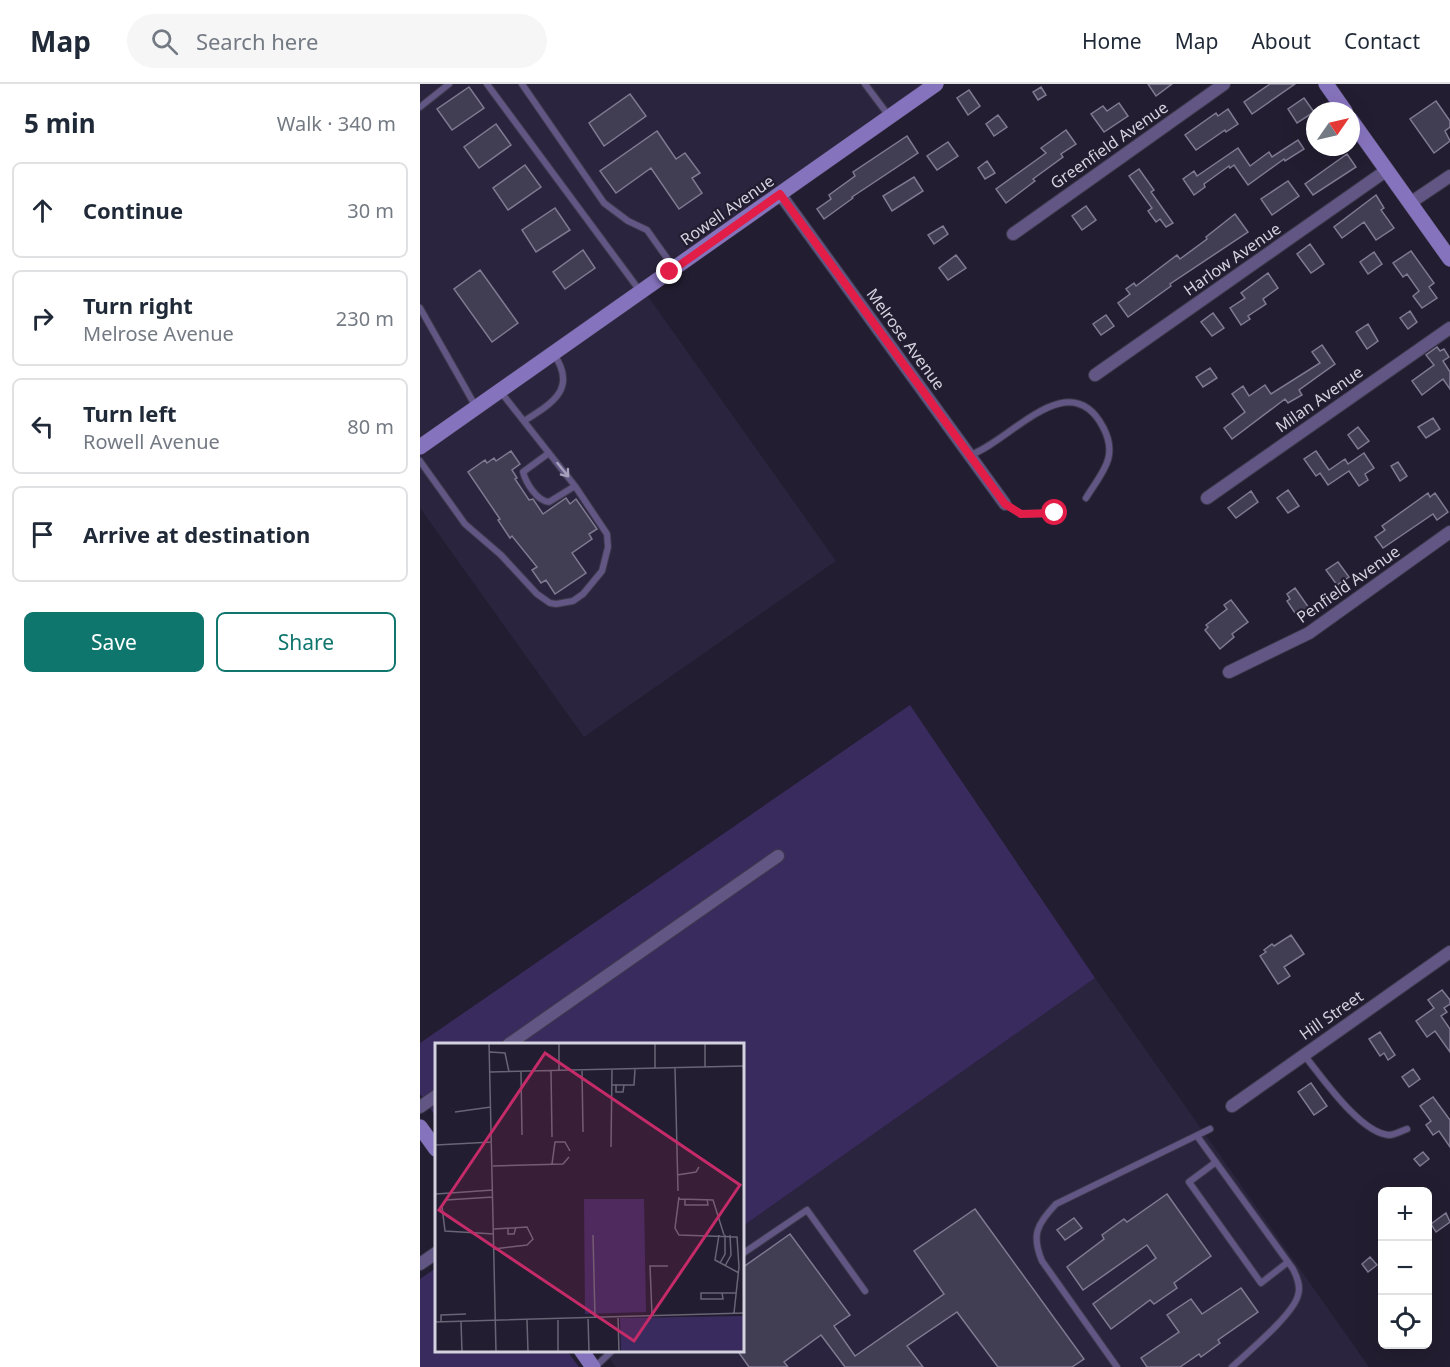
<!DOCTYPE html>
<html lang="en">
<head>
<meta charset="utf-8">
<style>
  :root { --surface:#fff; --page:#f6f6f7; --text:#1f2937; --muted:#747a83; --line:#e0e1e3; --accent:#0f766e }
  body { margin:0; font-family:"Noto Sans",sans-serif; background:var(--page); color:var(--text) }
  .controls { position:absolute; right:18px; bottom:18px; display:grid; overflow:hidden; border-radius:9px; box-shadow:0 6px 24px #0002 }
  .controls button { width:54px; height:54px; display:grid; place-items:center; padding:0; border:0; border-bottom:2px solid var(--line); background:var(--surface); color:var(--text); font:30px sans-serif }
  .compass { position:absolute; left:886px; top:18px; width:54px; height:54px; border-radius:50%; background:var(--surface); box-shadow:0 6px 24px #0002; rotate:56deg }
  .stop { position:absolute; width:18px; height:18px; margin:-14px; border:4px solid #e11d48; border-radius:50%; background:#fff }
  .stop.end { background:#e11d48; border-color:#fff; box-shadow:0 2px 6px #0008 }
  .list { margin:0; padding:0; list-style:none }
  h2 { display:flex; justify-content:space-between; align-items:center; height:78px; margin:0; padding:0 24px; font-size:26px }
  h2 small { font-size:20px; font-weight:400; color:var(--muted) }
  .list li { display:grid; grid-template-columns:39px 1fr auto; gap:18px; align-items:center; box-sizing:border-box; height:96px; margin:0 12px 12px; padding:0 12px; border:2px solid var(--line); border-radius:9px }
  .list b { display:block; font-size:22px; white-space:nowrap }
  .list p { margin:0; font-size:20px; white-space:nowrap; color:var(--muted) }
  .list em { font-size:20px; font-style:normal; color:var(--muted) }
  .actions { display:flex; gap:12px; padding:18px 24px }
  .actions a { flex:1; padding:14px 0; border:2px solid var(--accent); border-radius:9px; text-align:center; font-size:21px; color:var(--accent) }
  .actions .main { background:var(--accent); color:#fff }
  .icon { flex:none; width:33px; height:33px; fill:none; stroke:currentColor; stroke-width:2; stroke-linecap:round; stroke-linejoin:round }
  .map { position:relative; flex:none; width:1030px; height:1283px; overflow:hidden }
  header { display:flex; align-items:center; gap:36px; box-sizing:border-box; height:84px; padding:0 30px; background:var(--surface); border-bottom:2px solid var(--line) }
  header strong { font-size:28px }
  nav { display:flex; gap:33px; margin-inline-start:auto; font-size:21px }
  .search { width:420px; height:54px; background:var(--page); display:flex; align-items:center; gap:15px; box-sizing:border-box; padding:0 21px; border-radius:33px; color:var(--muted); font-size:22px }
  main { display:flex }
  aside { flex:1; background:var(--surface) }
  .map>svg:first-child { display:block }
</style>
</head>
<body>
<header>
<strong>Map</strong>
<div class="search"><svg class="icon" aria-label="search" viewBox="0 0 24 24"><circle cx="10" cy="10" r="6"/><path d="M15 15l6 6"/></svg>Search here</div>
<nav><a>Home</a><a>Map</a><a>About</a><a>Contact</a></nav>
</header>
<main>
<aside>
<h2>5 min<small>Walk · 340 m</small></h2>
<ul class="list">
<li><svg class="icon" aria-label="ahead" viewBox="0 0 24 24"><path d="M12 20V5M6 11l6-6 6 6"/></svg><div><b>Continue</b></div><em>30 m</em></li>
<li><svg class="icon" aria-label="right" viewBox="0 0 24 24"><path d="M7 20v-9h11M14 6l5 5-5 5"/></svg><div><b>Turn right</b><p>Melrose Avenue</p></div><em>230 m</em></li>
<li><svg class="icon" aria-label="left" viewBox="0 0 24 24"><path d="M17 20v-9H6M10 6l-5 5 5 5"/></svg><div><b>Turn left</b><p>Rowell Avenue</p></div><em>80 m</em></li>
<li><svg class="icon" aria-label="arrive" viewBox="0 0 24 24"><path d="M6 21V4h12l-3 4 3 4H6"/></svg><div><b>Arrive at destination</b></div></li>
</ul>
<div class="actions"><a class="main">Save</a><a>Share</a></div>
</aside>
<div class="map">
<svg width="1030" height="1283" viewBox="0 0 1030 1283">
  <rect width="100%" height="100%" fill="#221d30"/>
  <path fill="#2b243e" d="M0,0H506L0,359Z
    M227,211L416,477L164,653L0,424V370Z
    M675,894L949,1283H196L184,1267L322,1266L323,1142Z"/>
  <path fill="#3a2b5e" d="M490,621L675,894L323,1142L322,960H16V1033L0,1010V959Z
    M16,1184V1266L147,1267L159,1283H0V1195Z"/>
  <path fill="#413d52" stroke="#7f7a92" stroke-width="1.5" d="M728,0H752L736,12Z
    M850,0H875L832,30L824,18Z
    M49,3L64,24L32,46L17,25Z
    M621,3L626,11L618,16L613,8Z
    M549,6L560,22L548,31L537,14Z
    M210,10L226,32L184,62L169,39Z
    M884,14L894,28L877,39L868,25Z
    M1016,17L1030,37V43L1025,47L1030,57L1014,69L990,35Z
    M699,19L708,32L684,48L671,30L683,22L687,27Z
    M808,25L818,40L806,48L805,46L776,66L765,51L796,29L798,32Z
    M578,31L587,43L574,52L566,40Z
    M76,40L91,61L59,84L44,63Z
    M646,46L656,60L641,70L643,73L613,95L615,97L586,119L576,105L626,69L621,64Z
    M237,47L256,75L265,69L280,89L272,94L282,109L259,125L231,84L196,109L180,87Z
    M487,52L498,69L432,113L433,114L404,135L397,125L411,115L409,111L435,92L433,88Z
    M878,56L884,65L865,77L864,75L828,101L814,81L810,84L809,82L784,100L785,103L774,111L763,95L774,87L777,92L818,64L830,82L849,68L852,73Z
    M528,58L538,72L517,86L507,72Z
    M927,70L936,83L893,111L885,100Z
    M567,77L575,89L565,95L558,84Z
    M105,81L121,103L88,126L73,104Z
    M719,85L734,106L731,108L753,139L746,143L740,135L736,138L728,127L732,124L709,92Z
    M494,93L503,107L472,127L463,112Z
    M868,97L879,112L852,131L841,115Z
    M956,111L964,124L961,126L974,144L956,156L944,138L922,154L914,143Z
    M666,122L676,136L662,146L652,132Z
    M135,124L150,146L116,168L102,146Z
    M815,130L828,148L750,200L751,202L708,233L698,219L710,210L706,205L714,199L716,202L757,171L760,175L787,155L786,153Z
    M523,142L528,150L514,160L508,151Z
    M890,160L904,180L891,189L877,170Z
    M163,166L175,184L145,205L133,188Z
    M991,167L1014,199L1009,203L1017,214L1002,224L993,212L999,207L987,190L983,193L973,179Z
    M954,168L962,180L948,190L940,178Z
    M536,171L546,184L528,196L519,184Z
    M60,186L98,239L72,258L34,205Z
    M848,189L858,204L843,215L846,220L828,232L830,235L821,241L810,224L825,214L821,209Z
    M990,227L997,238L988,245L980,234Z
    M793,229L804,244L792,252L781,238Z
    M686,231L694,242L681,251L673,240Z
    M948,240L958,257L947,265L936,248Z
    M902,261L915,280L879,306L882,311L868,319L865,315L812,355L804,344L825,328L812,310L823,302L829,312L845,301L851,310L900,279L892,268Z
    M1017,263L1020,267L1024,265L1029,273L1023,277L1030,288V305L1023,295L1002,311L992,297L1014,281L1006,271Z
    M790,284L797,294L783,303L776,293Z
    M1013,334L1020,345L1006,354L998,343Z
    M938,343L949,357L938,365L928,351Z
    M91,367L100,380L92,386L97,394L95,395L109,416L113,415L123,430L146,414L150,420L156,415L177,445L169,450L172,455L152,469L166,489L135,510L126,496L121,499L112,486L117,483L92,452L90,454L78,436L80,435L48,388L65,376L67,379L74,374L76,377Z
    M896,367L909,386L925,375L928,380L944,369L954,384L945,390L948,396L939,402L929,387L908,401L900,389L896,392L884,375Z
    M978,378L987,392L980,397L971,382Z
    M868,406L879,422L868,429L857,414Z
    M831,407L838,418L816,434L808,424Z
    M1008,409L1010,413L1015,409L1028,428L1017,436L1013,430L963,464L955,453L965,446L962,442Z
    M918,478L929,493L917,501L906,486Z
    M875,504L889,524L877,532L867,517L870,515L867,510Z
    M811,516L828,538L812,550L814,553L800,565L785,546L788,543L786,541L807,525L804,521Z
    M871,851L884,870L864,883L870,892L858,900L840,872L846,868L844,866L852,860L854,862Z
    M1022,906L1030,916V920L1024,924L1027,928L1021,932L1030,945V968L1015,947L1007,953L996,937L1014,924L1008,916Z
    M960,948L975,971L968,976L964,969L960,972L949,955Z
    M993,985L1000,995L989,1003L982,993Z
    M891,999L907,1022L894,1031L878,1008Z
    M1013,1013L1030,1036V1063L1019,1047L1013,1051L1006,1041L1011,1037L1000,1022Z
    M1003,1068L1009,1075L1000,1082L994,1075Z
    M747,1110L791,1172L754,1199L757,1204L734,1220L730,1216L691,1245L673,1220L736,1174L727,1161L663,1206L647,1183L684,1155L682,1151L704,1135L707,1138Z
    M555,1125L664,1275L652,1283H578L537,1228L487,1262L503,1283H425L401,1251L364,1278L368,1283H329L317,1266H322V1184L370,1150L430,1231L414,1242L435,1272L524,1210L494,1167Z
    M1026,1129L1030,1138L1016,1148L1011,1140Z
    M654,1134L662,1144L645,1156L637,1146Z
    M950,1173L957,1181L948,1188L942,1180Z
    M821,1204L838,1228L798,1256L800,1259L781,1273L779,1270L760,1283H727L721,1274L759,1248L747,1231L771,1215L782,1230Z"/>
  <g fill="none" stroke-linecap="round" stroke-linejoin="round">
    <g stroke="#3e3a4c" stroke-width="8">
      <path id="lane" d="M67,0L220,207
        M102,0L184,119L208,137L227,146L254,184
        M445,0L469,32
        M0,23L29,0
        M0,224L56,323
        M104,337C133,319 158,304 133,269
        M129,369L103,388C106,399 117,417 129,418L155,402
        M550,371C590,358 649,279 683,343C699,373 682,388 666,414
        M0,377L45,440L81,471L117,510L130,519L136,520L153,517L163,510L182,487L188,463L187,450L155,402L80,307
        M585,420L601,430L635,429
        M884,971C902,993 940,1049 969,1051C974,1051 981,1047 987,1045
        M777,1052L873,1185C877,1193 881,1202 878,1211C874,1230 828,1268 812,1283
        M796,1078L769,1098L841,1199L868,1178
        M322,1170L387,1126L445,1207
        M175,1283L193,1266
        M697,1283L622,1177C611,1151 617,1140 636,1120L790,1045"/>
    </g>
    <g stroke="#3e3a4c" stroke-width="14">
      <path id="street" d="M360,110L585,420
        M990,119L1030,92
        M593,150L804,0
        M675,291L967,86
        M787,414L1030,244
        M809,588L889,549L1030,448
        M89,960L358,772
        M812,1022L1030,868
        M0,1023L16,1012
        M0,1180L16,1169"/>
    </g>
    <g stroke="#3e3a4c" stroke-width="16">
      <path id="secondary" d="M906,0L925,27
        M931,36L1030,175
        M0,363L516,0
        M0,1043L16,1065
        M161,1266L173,1283"/>
    </g>
    <use href="#lane" stroke="#615684" stroke-width="6"/>
    <use href="#street" stroke="#615684" stroke-width="12"/>
    <use href="#secondary" stroke="#8673bd" stroke-width="15"/>
  </g>
  <defs><path id="oneway-shaft" d="M-6 0H5M1.5-3L5.5 0L1.5 3" fill="none" stroke-width="1.6" stroke-linecap="round" stroke-linejoin="round" transform="scale(1.5)"/></defs>
  <use stroke="#a6a0bb" href="#oneway-shaft" transform="translate(143 386) rotate(51)"/>
  <g fill="none" stroke-linecap="round" stroke-linejoin="round">
    <path stroke="#e11d48" stroke-width="8" d="M250,188L360,110L585,420L601,430L635,429"/>
  </g>
  <g text-anchor="middle" stroke-width="4.5" stroke-linejoin="round" paint-order="stroke">
    <g font-size="16" fill="#d4d2df" stroke="#221d30">
      <text transform="translate(689 61) rotate(-35)" y="6">Greenfield Avenue</text>
      <text transform="translate(307 126) rotate(-35)" y="6">Rowell Avenue</text>
      <text transform="translate(812 175) rotate(-35)" y="6">Harlow Avenue</text>
      <text transform="translate(486 255) rotate(54)" y="6">Melrose Avenue</text>
      <text transform="translate(899 315) rotate(-35)" y="6">Milan Avenue</text>
      <text transform="translate(928 500) rotate(-35)" y="6">Penfield Avenue</text>
      <text transform="translate(911 931) rotate(-35)" y="6">Hill Street</text>
    </g>
  </g>
  <g transform="translate(15 959)">
    <rect width="309" height="309" fill="#221d30"/>
    <path d="M149,156H209L211,269L150,271ZM309,273V309H186L185,275Z" fill="#3a2b5e"/>
    <path fill="none" stroke="#696576" stroke-width="1.5" d="M54,0L61,309M220,0V25M270,0V24M55,9L70,10L74,29M240,25L243,148M116,28L117,94M124,28V0M147,28L148,89M55,29L309,23M86,29L87,92M181,41V49H188L189,42M177,42H199L200,26M20,69L56,64M1,102L57,99M176,104L177,26M117,121L120,99H130L135,108M58,123L128,121L134,114M242,132L261,129L264,124M1,151L58,147M58,154L11,157L7,163L10,188L59,191M244,154L240,185L244,192L302,194L304,224L299,270M244,156L278,157L289,192M250,156V162H273L272,156M73,185V191H79L81,184M59,186L92,184L98,196L92,202L59,206M158,192L160,274M284,192L280,217L304,230M285,220L290,211V192M290,223L296,212L295,192M287,250L288,256H266V250H301M217,272L215,223H233M183,273L184,309M153,274L154,309M123,275V309M92,277L93,309M26,278L27,309M0,279L309,270M6,279V272L31,271"/>
    <path fill="#c42b68" fill-opacity="0.15" stroke="#c42b68" stroke-width="3" d="M110,10L305,142L199,298L4,167Z"/>
    <rect width="309" height="309" fill="none" stroke="#d4d2df" stroke-width="3"/>
  </g>
</svg>
<div class="controls">
<button>+</button>
<button>−</button>
<button><svg class="icon" aria-label="locate" viewBox="0 0 24 24"><circle cx="12" cy="12" r="6"/><path d="M12 2v4M12 18v4M2 12h4M18 12h4"/></svg></button>
</div>
<svg class="compass" viewBox="-18 -18 36 36"><path d="M0-13l5 13h-10z" fill="#e53935"/><path d="M0 13l5-13h-10z" fill="#747a83"/></svg>
<div class="stop" style="left:635px;top:429px"></div>
<div class="stop end" style="left:250px;top:188px"></div>
</div>
</main>
</body>
</html>
